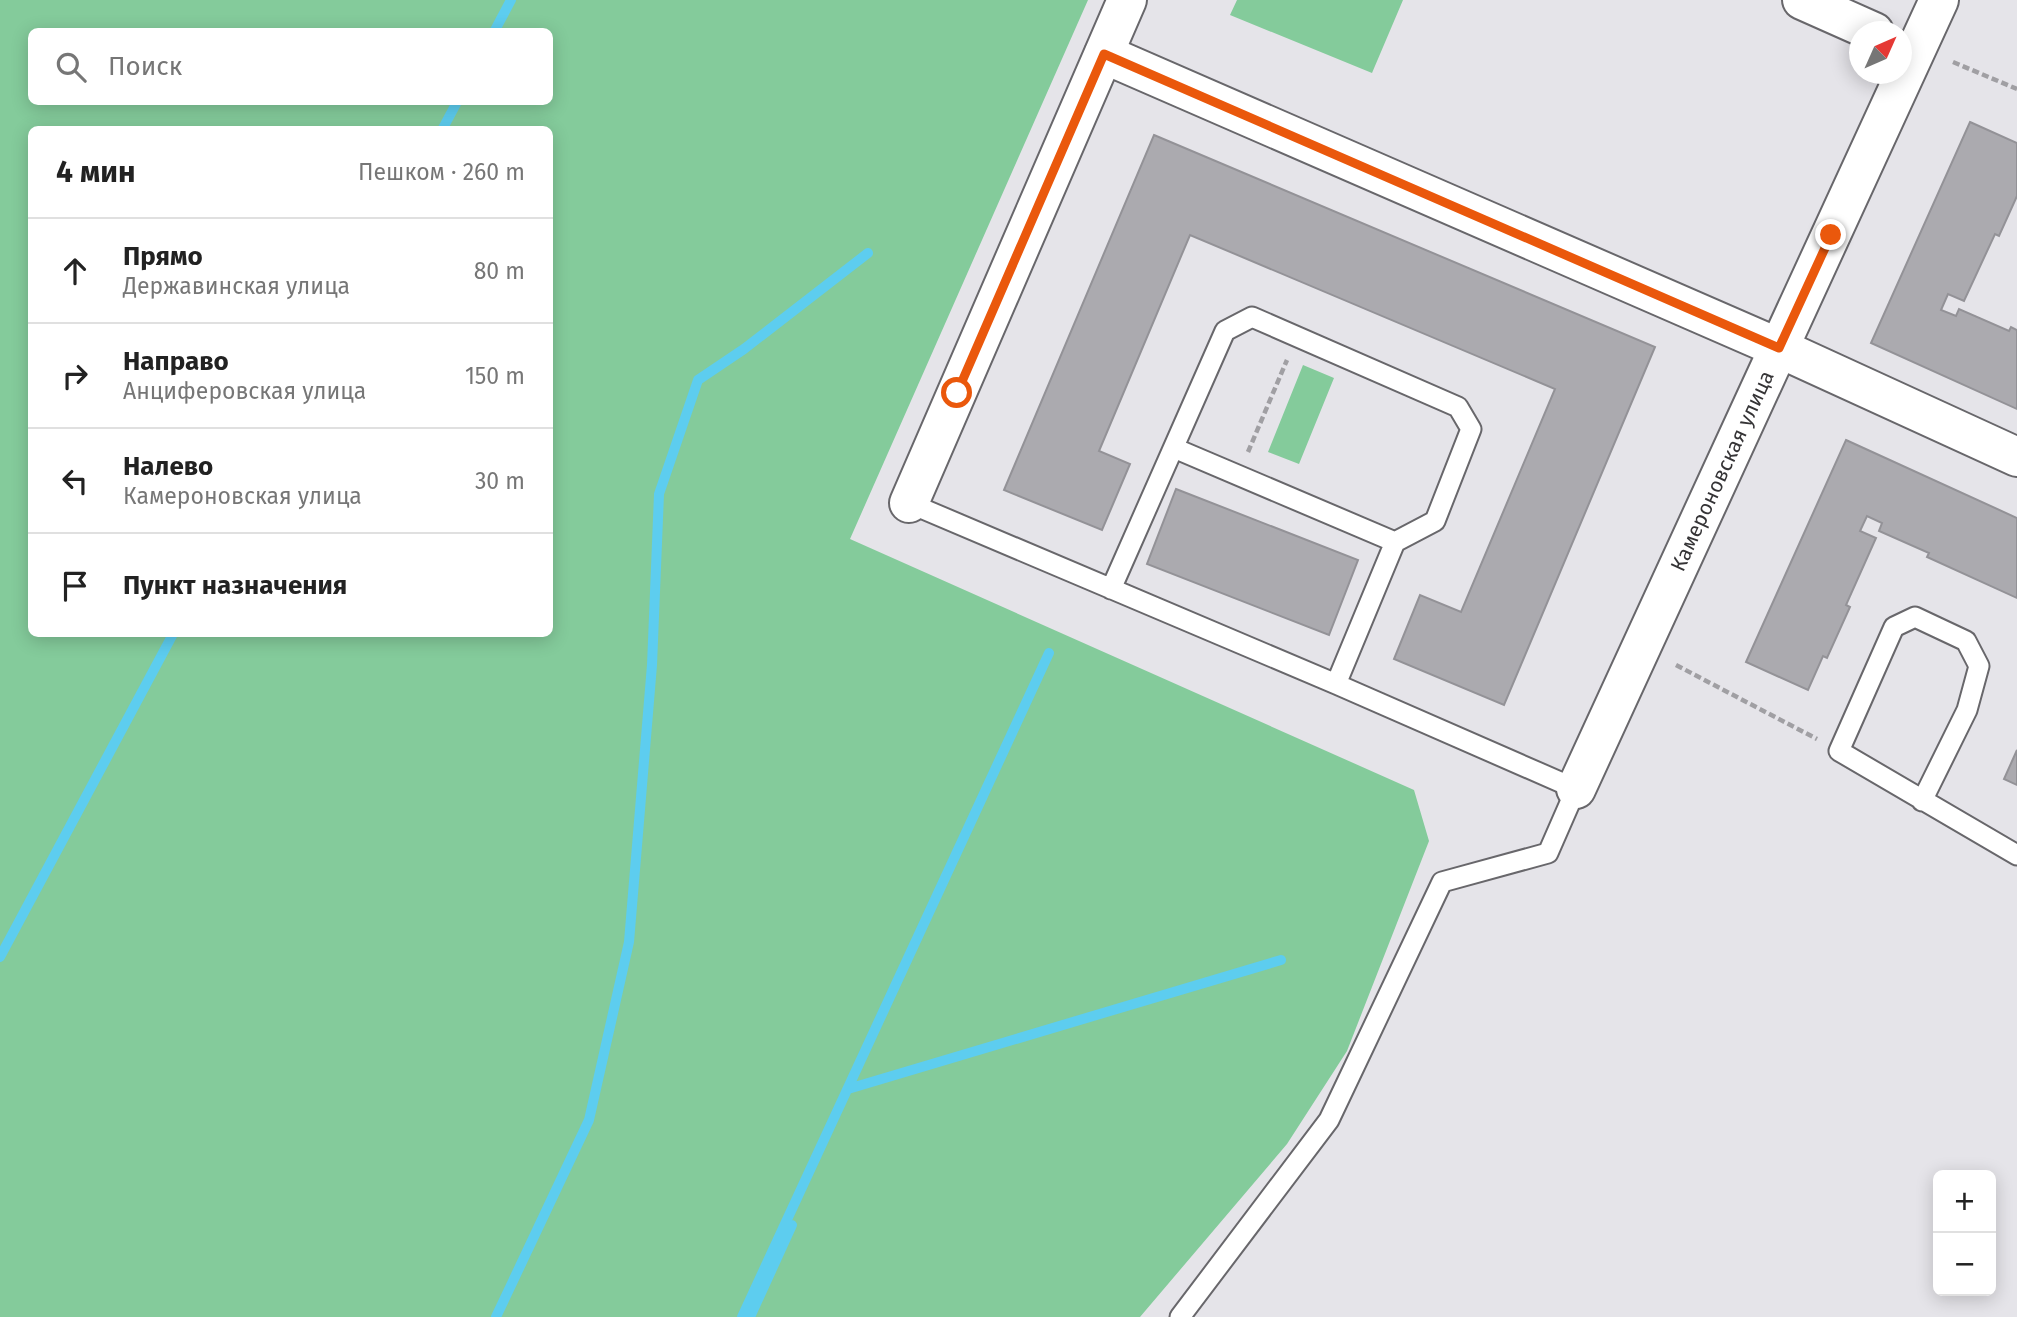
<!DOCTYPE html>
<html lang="ru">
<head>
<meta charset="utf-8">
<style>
  :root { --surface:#fff; --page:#f6f6f6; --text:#222; --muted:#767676; --line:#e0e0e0 }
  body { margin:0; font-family:"Fira Sans",sans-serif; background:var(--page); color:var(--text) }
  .controls { position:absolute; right:21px; bottom:21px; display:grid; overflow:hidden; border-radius:10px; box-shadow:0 4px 18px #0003 }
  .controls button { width:63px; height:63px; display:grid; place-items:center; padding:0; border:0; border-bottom:2px solid var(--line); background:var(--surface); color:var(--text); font:35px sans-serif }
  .compass { position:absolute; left:1849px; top:21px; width:63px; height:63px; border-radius:50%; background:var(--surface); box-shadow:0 4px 18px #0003; rotate:45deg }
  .stop { position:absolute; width:21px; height:21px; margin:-16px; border:5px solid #ea580c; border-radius:50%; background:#fff }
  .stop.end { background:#ea580c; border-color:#fff; box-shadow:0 2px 7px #0008 }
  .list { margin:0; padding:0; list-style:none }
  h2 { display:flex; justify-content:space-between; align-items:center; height:91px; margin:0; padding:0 28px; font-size:30px }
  h2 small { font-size:23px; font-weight:400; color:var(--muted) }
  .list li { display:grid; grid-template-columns:46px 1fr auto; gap:21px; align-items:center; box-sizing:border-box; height:105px; padding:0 28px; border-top:2px solid var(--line) }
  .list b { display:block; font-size:26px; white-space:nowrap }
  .list p { margin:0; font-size:23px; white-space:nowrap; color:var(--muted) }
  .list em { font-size:23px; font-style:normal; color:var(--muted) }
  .icon { flex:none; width:38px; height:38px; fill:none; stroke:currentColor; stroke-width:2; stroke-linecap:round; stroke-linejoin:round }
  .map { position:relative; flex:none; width:2017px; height:1317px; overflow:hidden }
  .search { position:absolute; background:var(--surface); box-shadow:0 4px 18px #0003; left:28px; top:28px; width:525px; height:77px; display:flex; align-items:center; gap:18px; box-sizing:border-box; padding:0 24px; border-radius:10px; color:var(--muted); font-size:26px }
  .panel { position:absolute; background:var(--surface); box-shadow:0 4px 18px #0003; left:28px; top:126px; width:525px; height:511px; border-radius:10px }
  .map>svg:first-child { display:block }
</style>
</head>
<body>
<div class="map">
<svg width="2017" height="1317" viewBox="0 0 2017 1317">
  <rect width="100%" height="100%" fill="#e5e4e9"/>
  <path fill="#84cb9b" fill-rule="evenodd" d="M0,0H1088L850,539L1414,790L1429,841L1347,1051L1287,1144L1140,1317H0ZM32,32H550V102H32ZM32,130H550V634H32Z
    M1237,0H1403L1372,73L1230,15Z
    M1303,365L1334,378L1299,464L1268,452Z"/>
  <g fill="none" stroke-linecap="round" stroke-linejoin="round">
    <path stroke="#5dcdef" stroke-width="10" d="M494,32L511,0
      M442,130L457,102
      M0,957L173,634
      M848,1089L1281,960
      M496,1317L589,1120L629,942L652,665L659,494L698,380L744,349L868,253
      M742,1317L1049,653
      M750,1317L792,1225"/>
  </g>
  <path fill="#abaaaf" stroke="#939297" stroke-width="2" d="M1970,122L2017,143V196L1999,236L1995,234L1964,301L1948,294L1941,310L1956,316L1959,309L2009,331L2011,327L2017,330V409L1871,343Z
    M1154,135L1655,347L1504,705L1394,659L1420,595L1461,612L1555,389L1190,235L1099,451L1130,464L1102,530L1004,490Z
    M1846,440L2017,518V598L1927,557L1929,553L1879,531L1882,523L1867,516L1860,531L1876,538L1846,605L1850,607L1827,658L1823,656L1808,690L1746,662Z
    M1176,489L1358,560L1329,635L1147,564Z
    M2017,750V785L2004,779Z"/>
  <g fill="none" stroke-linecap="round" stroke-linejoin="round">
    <g stroke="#68676b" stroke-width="23">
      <path id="service" d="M1174,448L1395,542
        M909,503L1336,684L1576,789L1548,853L1442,882L1329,1120L1180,1317
        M1111,589L1225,331L1252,317L1458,407L1471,429L1435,521L1395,542L1336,684
        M1922,801L1967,710L1979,666L1966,641L1915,617L1894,627L1839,751L2017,855"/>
    </g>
    <g stroke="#68676b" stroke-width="42">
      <g id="minor">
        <path d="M1802,0L1874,32"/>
        <path d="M1104,54L1779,348L2017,457"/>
        <path d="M909,503L1127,0"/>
        <path id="s1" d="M1576,789L1939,0"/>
      </g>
    </g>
    <path stroke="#a09fa3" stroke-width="4.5" stroke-dasharray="7 3.5" stroke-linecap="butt" d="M1953,62L2017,89
      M1248,452L1287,360
      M1676,665L1817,739"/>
    <use href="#service" stroke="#fff" stroke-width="19"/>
    <use href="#minor" stroke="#fff" stroke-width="38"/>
  </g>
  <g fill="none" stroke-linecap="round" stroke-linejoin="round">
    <path stroke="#ea580c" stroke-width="9" d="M957,393L1104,54L1779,348L1831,235"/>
  </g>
  <g text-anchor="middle" stroke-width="6" stroke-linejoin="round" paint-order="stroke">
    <g font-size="21" fill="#353436" stroke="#fff">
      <text dy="7" stroke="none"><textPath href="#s1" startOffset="350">Камероновская улица</textPath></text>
    </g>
  </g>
</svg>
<div class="controls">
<button>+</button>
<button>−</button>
</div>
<svg class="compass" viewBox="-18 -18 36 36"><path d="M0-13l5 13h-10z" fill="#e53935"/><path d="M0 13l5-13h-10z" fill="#767676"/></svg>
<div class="stop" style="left:957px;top:393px"></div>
<div class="stop end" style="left:1831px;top:235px"></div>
<div class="search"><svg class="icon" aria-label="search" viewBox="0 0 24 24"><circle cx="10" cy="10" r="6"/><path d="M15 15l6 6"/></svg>Поиск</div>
<section class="panel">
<h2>4 мин<small>Пешком · 260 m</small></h2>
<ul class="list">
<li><svg class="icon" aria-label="ahead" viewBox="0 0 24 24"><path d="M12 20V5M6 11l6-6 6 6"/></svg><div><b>Прямо</b><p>Державинская улица</p></div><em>80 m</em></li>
<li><svg class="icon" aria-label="right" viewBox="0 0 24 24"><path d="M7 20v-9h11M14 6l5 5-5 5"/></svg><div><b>Направо</b><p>Анциферовская улица</p></div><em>150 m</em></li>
<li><svg class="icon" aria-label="left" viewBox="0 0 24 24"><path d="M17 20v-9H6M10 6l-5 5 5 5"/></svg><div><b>Налево</b><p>Камероновская улица</p></div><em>30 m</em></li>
<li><svg class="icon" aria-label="arrive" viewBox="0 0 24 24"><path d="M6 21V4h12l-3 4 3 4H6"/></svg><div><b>Пункт назначения</b></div></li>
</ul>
</section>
</div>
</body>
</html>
